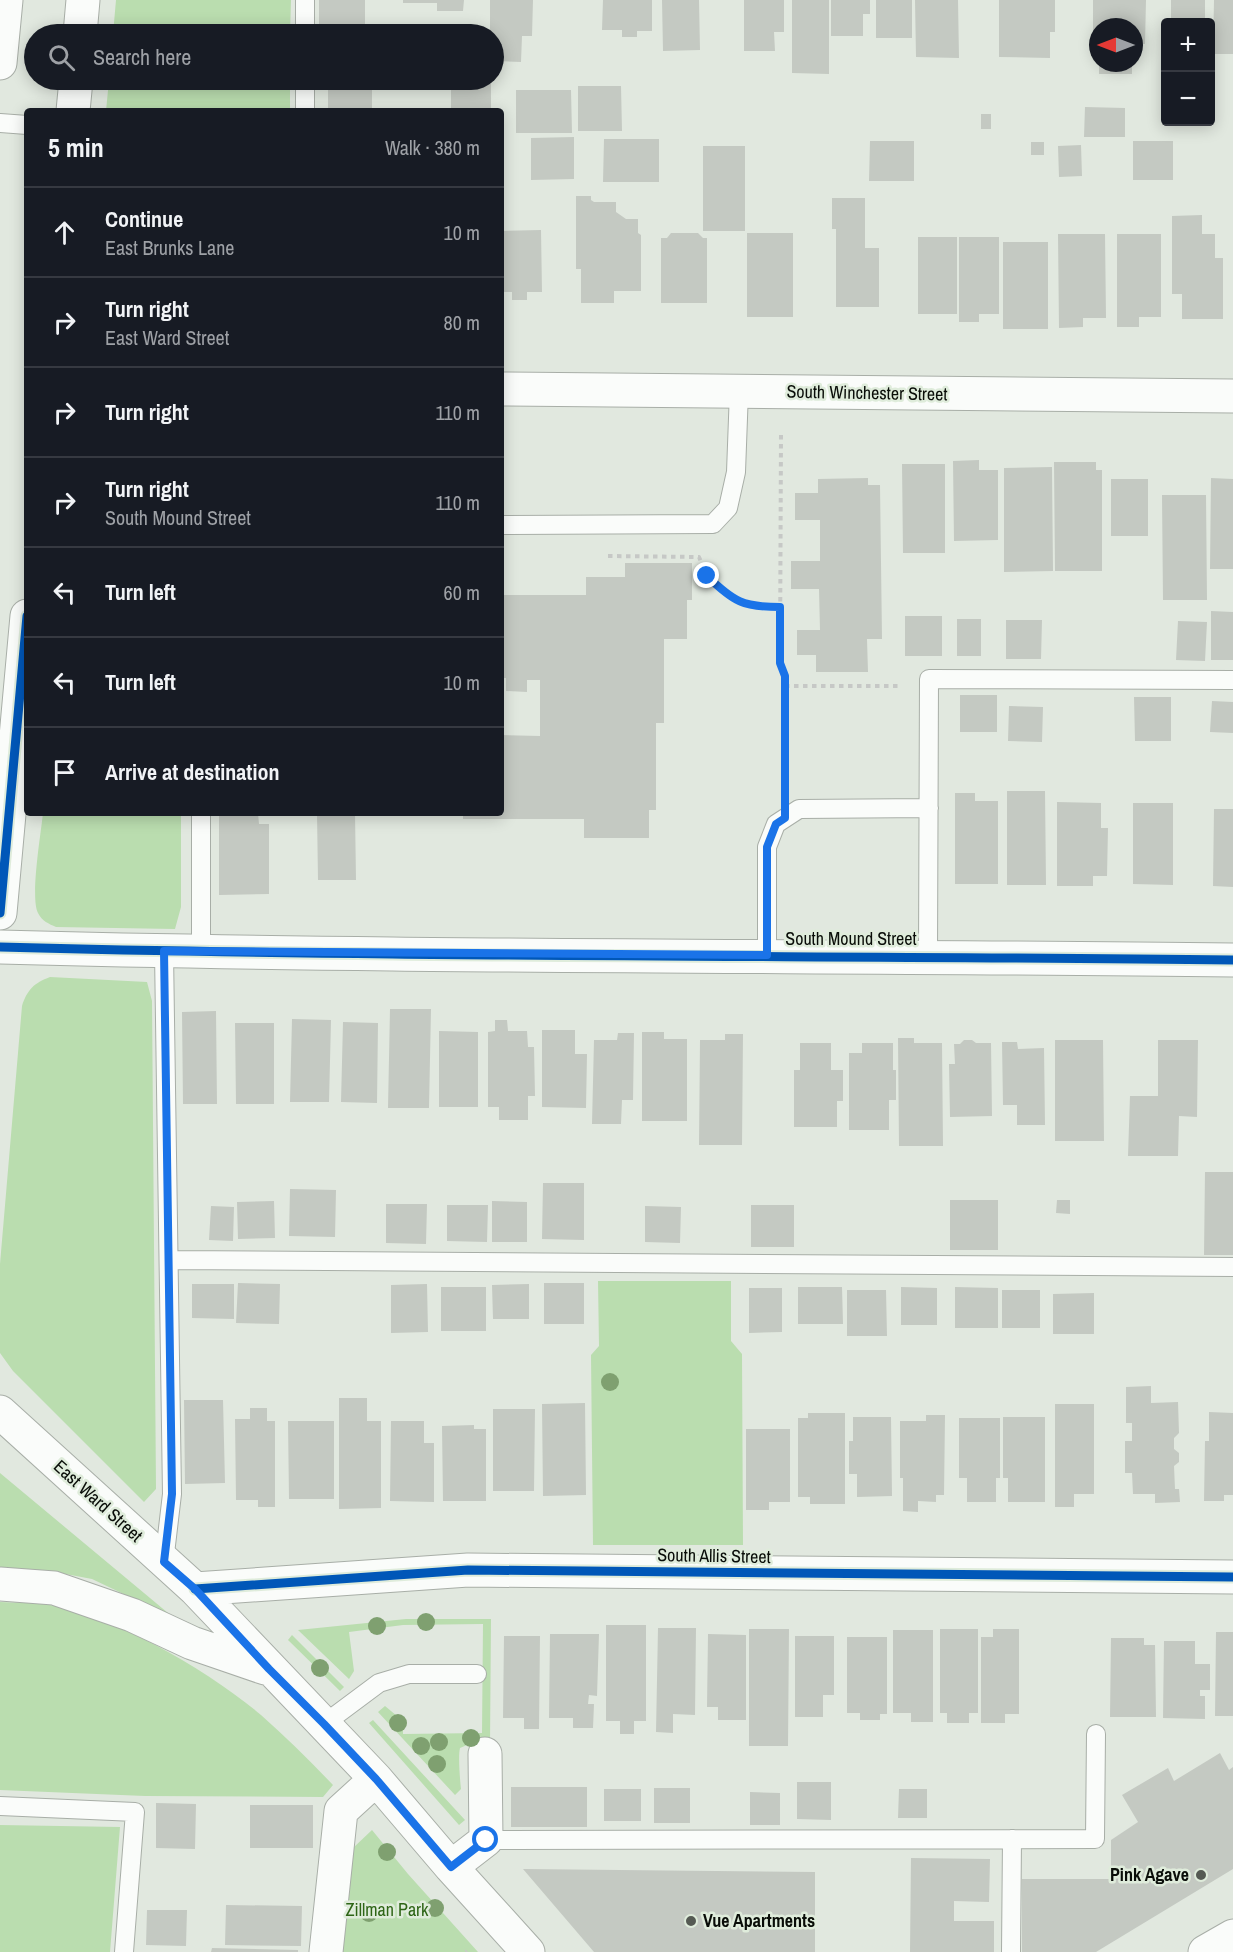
<!DOCTYPE html>
<html lang="en">
<head>
<meta charset="utf-8">
<style>
  :root { --surface:#171b24; --page:#242831; --text:#f1f3f6; --muted:#9ea1a6; --line:#363941 }
  body { margin:0; font-family:"Archivo Narrow",sans-serif; background:var(--page); color:var(--text) }
  .controls { position:absolute; right:18px; top:18px; display:grid; overflow:hidden; border-radius:6px; box-shadow:0 3px 15px #0003 }
  .controls button { width:54px; height:54px; display:grid; place-items:center; padding:0; border:0; border-bottom:2px solid var(--line); background:var(--surface); color:var(--text); font:30px sans-serif }
  .compass { position:absolute; left:1089px; top:18px; width:54px; height:54px; border-radius:50%; background:var(--surface); box-shadow:0 3px 15px #0003; rotate:270deg }
  .stop { position:absolute; width:18px; height:18px; margin:-14px; border:4px solid #1a73e8; border-radius:50%; background:#fff }
  .stop.end { background:#1a73e8; border-color:#fff; box-shadow:0 2px 6px #0008 }
  .list { margin:0; padding:0; list-style:none }
  h2 { display:flex; justify-content:space-between; align-items:center; height:78px; margin:0; padding:0 24px; font-size:26px }
  h2 small { font-size:20px; font-weight:400; color:var(--muted) }
  .list li { display:grid; grid-template-columns:39px 1fr auto; gap:18px; align-items:center; box-sizing:border-box; height:90px; padding:0 24px; border-top:2px solid var(--line) }
  .list b { display:block; font-size:22px; white-space:nowrap }
  .list p { margin:0; font-size:20px; white-space:nowrap; color:var(--muted) }
  .list em { font-size:20px; font-style:normal; color:var(--muted) }
  .icon { flex:none; width:33px; height:33px; fill:none; stroke:currentColor; stroke-width:2; stroke-linecap:round; stroke-linejoin:round }
  .map { position:relative; flex:none; width:1233px; height:1952px; overflow:hidden }
  .search { position:absolute; background:var(--surface); box-shadow:0 3px 15px #0003; left:24px; top:24px; width:480px; height:66px; display:flex; align-items:center; gap:15px; box-sizing:border-box; padding:0 21px; border-radius:33px; color:var(--muted); font-size:22px }
  .panel { position:absolute; background:var(--surface); box-shadow:0 3px 15px #0003; left:24px; top:108px; width:480px; height:708px; border-radius:6px }
  .map>svg:first-child { display:block }
</style>
</head>
<body>
<div class="map">
<svg width="1233" height="1952" viewBox="0 0 1233 1952">
  <rect width="100%" height="100%" fill="#e1e8df"/>
  <path fill="#baddaf" d="M116,0H291L290,34H113Z
    M109,80H290V111H106Z
    M43,813H181V907L175,929L56,927C49,924 42,921 38,913C30,898 41,833 43,813Z
    M50,977L147,982L152,1001L156,1489L144,1502L13,1371L0,1353V1264L22,1006C27,990 34,983 50,977Z
    M598,1281H731V1341L742,1354L743,1545H593L591,1355L599,1346Z
    M0,1473L174,1618L92,1579L55,1572L0,1570Z
    M0,1602C15,1603 31,1602 46,1604C117,1618 205,1668 261,1715C286,1737 310,1761 333,1785L323,1797L145,1796L0,1790Z
    M406,1619H491L490,1745H467L460,1748C458,1756 460,1780 461,1789L455,1795L378,1712L385,1706L403,1721V1734L482,1733L483,1624L403,1625L349,1632L354,1671L349,1679L298,1630Z
    M292,1635L344,1687L340,1691L288,1640Z
    M373,1720L465,1820L459,1825L369,1723Z
    M0,1825L120,1827L110,1952H0Z
    M372,1830L408,1874L478,1952H343L353,1848Z"/>
  <path fill="#c4c9c2" d="M319,0H365V26H351V34H319Z
    M403,0H464L463,11H437V3H403Z
    M490,0H533L532,36H522L521,62L494,61V34H490Z
    M603,0H652V31H637V37H622V30H602Z
    M662,0H699L700,50L663,51Z
    M744,0H784V32H774L775,51H744Z
    M792,0H829V74L792,73Z
    M831,0H870V14H863V36H831Z
    M876,0H912V38H876Z
    M915,0H958L959,58L916,57Z
    M999,0H1055V32H1050V58L999,57Z
    M1093,0H1146L1145,44H1134V27H1098V35L1093,34Z
    M1171,0H1205V22H1171Z
    M1214,0H1233V54H1213Z
    M1099,63H1132V74H1099Z
    M451,84H491V111H451Z
    M372,86V111H328V87Z
    M578,86H621L622,131H578Z
    M516,90H571L572,133H516Z
    M1085,107L1125,108V137H1084Z
    M981,114H991V129H981Z
    M574,137V179L531,180V138Z
    M604,139H659V182H603Z
    M870,141H914V181H869Z
    M1133,141H1173V180H1133Z
    M1031,142H1044V155H1031Z
    M1081,145L1082,176L1059,177L1058,146Z
    M703,146H745V231H703Z
    M576,196H591V200L594,202H616V212L626,219H638V233L641,235V291H614V303H581V269H576Z
    M832,198H865V248H879V307H836V229H832Z
    M1202,215V234H1215V258H1223V319H1182V294H1172V216Z
    M541,230L542,292H527V300H512V292H501V231Z
    M671,233H698L703,238H707V303H661V238H667Z
    M747,233H793V317H747Z
    M1058,234H1105L1106,318H1083V327L1059,328Z
    M1117,234H1161V317H1139V327H1117Z
    M918,237H957V314H918Z
    M959,237H999V314H979V322H959Z
    M1003,242H1048V329H1003Z
    M979,460V470H998V540L954,541L953,461Z
    M1054,462H1096V470H1102V571H1055Z
    M902,464H945V553H903Z
    M1052,467L1053,571L1004,572V468Z
    M868,478V485H880L882,639H867L868,672H816V655H797V630H820L819,589H791V561H820V520H795V493H818V479Z
    M1211,478L1233,479V569H1210Z
    M1111,479H1148V536H1111Z
    M1162,495H1206L1207,600H1163Z
    M625,563H692V600H687V639H664V723H656V810H649V838H584V819H463V813H501V735L540,736V680H527V692L506,691V678H501V595H586V577H625Z
    M1211,611L1233,612V660H1211Z
    M905,616H942V656H905Z
    M957,619H981V656H957Z
    M1006,620H1042L1041,659H1006Z
    M1178,621L1207,622L1205,661L1176,660Z
    M960,695H997V732H960Z
    M1134,697H1171V741H1135Z
    M1212,701L1233,702V733L1210,732Z
    M1009,706L1043,707L1042,742L1008,741Z
    M1007,791H1045L1046,885H1007Z
    M955,793H975V801H998V884H955Z
    M1057,802L1101,803V828H1108L1107,876H1093V886H1057Z
    M1133,803H1173V885L1133,884Z
    M1214,809H1233V887L1213,886Z
    M219,813H258L259,824H269V894L219,895Z
    M317,813H355L356,880H318Z
    M390,1009H431L429,1108H388Z
    M216,1011L217,1104H183L182,1012Z
    M292,1019L331,1020L329,1102H290Z
    M495,1020H507L508,1031H527L528,1047H534L535,1096H528V1120H499V1107H488V1032L495,1031Z
    M343,1022L378,1023L377,1103L341,1102Z
    M235,1023H274V1104H236Z
    M542,1030H575V1054H587L586,1108L542,1107Z
    M439,1031L478,1032V1107H439Z
    M642,1032H664V1039H687V1121H642Z
    M618,1033H634L633,1100H622L621,1124H592L594,1040H617Z
    M725,1034H743L742,1145H699L700,1040H725Z
    M898,1038H914V1043H942L943,1146H899Z
    M964,1040H972L976,1043H991L992,1116L950,1117L949,1064H955L954,1044H960Z
    M1055,1040H1103L1104,1141H1055Z
    M1158,1040H1198L1197,1117L1179,1116L1178,1156H1128L1130,1096H1158Z
    M1002,1042H1017L1018,1049L1044,1048L1045,1125H1017V1105H1003Z
    M800,1043H831V1070H843V1101H837V1127H794V1070H800Z
    M862,1043H893V1070H896V1100H889V1130H849V1053H862Z
    M1205,1172H1233V1255H1204Z
    M543,1183H584V1240L542,1239Z
    M290,1189L336,1190L335,1237L289,1236Z
    M950,1200H998V1250H950Z
    M1057,1200H1070V1214L1056,1213Z
    M274,1201L275,1238L238,1239L237,1202Z
    M492,1201L527,1202V1242H492Z
    M386,1204H427L426,1244L386,1243Z
    M447,1205H488L487,1242L447,1241Z
    M751,1205H794V1247H751Z
    M211,1206L234,1207L233,1241L209,1240Z
    M645,1206L681,1207L680,1243L645,1242Z
    M238,1283L280,1284L279,1324L236,1323Z
    M544,1283H584V1324H544Z
    M192,1284H234V1319L192,1318Z
    M427,1284L428,1332L391,1333V1285Z
    M529,1284V1319H493L492,1285Z
    M441,1287H486V1331H441Z
    M798,1287H842L843,1324H798Z
    M901,1287L937,1288V1325H901Z
    M955,1287L998,1288V1328H955Z
    M749,1288H782V1332L749,1333Z
    M847,1290H886L887,1336H847Z
    M1002,1290H1040V1328H1002Z
    M1094,1293V1334H1053V1294Z
    M1151,1386V1403L1178,1402L1179,1433L1174,1438V1449L1179,1453V1462L1174,1466L1175,1489H1179L1180,1502L1155,1503V1494H1133L1132,1473H1125V1441H1132V1423H1126V1387Z
    M339,1398H367V1421H381V1508L339,1509Z
    M184,1400H223L225,1483L185,1484Z
    M585,1403L586,1495L543,1496L542,1404Z
    M1055,1404H1094V1494H1074V1507H1055Z
    M250,1408H267V1421H275V1507H258V1500H236L235,1419H250Z
    M493,1409H535L534,1491H493Z
    M1209,1412L1233,1413V1495H1224V1501H1204L1205,1441H1209Z
    M808,1413H845V1504H810V1497H798V1418H808Z
    M926,1415H945L944,1495H936V1502L918,1501V1512L903,1511V1478H900V1421H926Z
    M853,1417H891L892,1496L857,1497V1474H849V1441H853Z
    M1003,1417H1045V1502H1008V1478H1003Z
    M959,1418H1000V1478H996V1502H967V1478H959Z
    M288,1421H334V1499H289Z
    M391,1421H424V1443H434V1502L390,1501Z
    M474,1425V1429H486V1501H443L442,1426Z
    M746,1429H790V1502H769V1510H746Z
    M606,1625H646V1721H634V1734H620V1721H606Z
    M658,1628H696L695,1715L673,1714V1733L656,1732Z
    M749,1629H789L788,1746H749Z
    M940,1629H978V1713H969V1723H947V1713H940Z
    M993,1629H1019V1714H1005V1723H981V1637H993Z
    M893,1630H933V1722H911V1713H893Z
    M1216,1632H1233V1716H1215Z
    M550,1634H599L597,1696L589,1695L588,1704H594L593,1728H573V1718H549Z
    M708,1634L746,1635V1720H718V1707H707Z
    M504,1636H540L539,1729H524V1718H503Z
    M795,1636H834V1695H823V1717H795Z
    M847,1637H887V1714H880V1720H860V1713H847Z
    M1111,1638H1144V1645H1155L1156,1717H1110Z
    M1164,1641H1195V1664H1210V1690H1200V1696H1205V1719L1163,1718Z
    M1220,1753L1229,1770L1233,1767V1869L1096,1952H1022V1879H1111V1840L1138,1822L1122,1795L1168,1768L1174,1781Z
    M797,1782H831V1820L797,1819Z
    M511,1787H587V1827H511Z
    M654,1788H690V1823H654Z
    M604,1789H641V1821H604Z
    M899,1789H927V1818H898Z
    M750,1792L780,1793V1825H750Z
    M156,1803L196,1804L195,1849L156,1848Z
    M250,1805H313V1848H250Z
    M911,1858L990,1859L989,1902L954,1901V1921H994V1952H910Z
    M523,1869L815,1872V1952H594Z
    M226,1905L302,1906L301,1946L225,1945Z
    M147,1910H187L186,1946L146,1945Z
    M212,1948L298,1950V1952H211Z"/>
  <g fill="none" stroke-linecap="round" stroke-linejoin="round">
    <g stroke="#a8aea7" stroke-width="20">
      <path id="service" d="M305,0V34
        M305,80V111
        M0,123L27,125
        M501,525L713,524L728,508L736,472L739,391
        M164,952L172,1494L164,1562
        M201,952V813
        M767,955V847L776,824L799,809L929,808
        M928,956L929,679L1233,680
        M169,1260L1233,1267
        M324,1724L379,1683L409,1674H477
        M0,1806L135,1812L124,1952
        M486,1840L1095,1839L1096,1734
        M1011,1952L1012,1839"/>
    </g>
    <g stroke="#a8aea7" stroke-width="35">
      <path id="minor" d="M501,389L1233,396
        M0,947C411,958 822,955 1233,960
        M0,1412L195,1589L376,1779L451,1867L528,1952
        M0,1584L54,1588L132,1615L192,1643L265,1668
        M195,1589L468,1570L1233,1577
        M451,1867L486,1840L485,1754
        M326,1952L341,1811L376,1779"/>
    </g>
    <g stroke="#a8aea7" stroke-width="35">
      <path id="secondary" d="M80,34L83,0
        M0,63L6,0
        M73,111L76,80
        M0,913L27,616
        M1205,1952L1233,1936"/>
    </g>
    <path stroke="#c6c8c6" stroke-width="4" stroke-dasharray="4.5 4.5" stroke-linecap="butt" d="M781,435L780,663L785,676V784
      M608,556L699,557L707,576L741,604L759,607H780
      M785,686H902
      M466,1952L467,1951"/>
    <use href="#service" stroke="#fafcfa" stroke-width="18"/>
    <use href="#minor" stroke="#fafcfa" stroke-width="33"/>
    <use href="#secondary" stroke="#fafcfa" stroke-width="33"/>
    <g stroke="#dfecdb" stroke-width="13">
      <path id="cycleway" d="M0,913L27,616
        M0,947C411,958 822,955 1233,960
        M195,1589L468,1570L1233,1577"/>
    </g>
    <use href="#cycleway" stroke="#0057b8" stroke-width="9"/>
  </g>
  <g fill="#7fa070">
    <circle cx="610" cy="1382" r="9"/>
    <circle cx="426" cy="1622" r="9"/>
    <circle cx="377" cy="1626" r="9"/>
    <circle cx="320" cy="1668" r="9"/>
    <circle cx="398" cy="1723" r="9"/>
    <circle cx="471" cy="1738" r="9"/>
    <circle cx="439" cy="1742" r="9"/>
    <circle cx="421" cy="1746" r="9"/>
    <circle cx="437" cy="1764" r="9"/>
    <circle cx="387" cy="1852" r="9"/>
    <circle cx="435" cy="1908" r="9"/>
    <circle cx="369" cy="1913" r="9"/>
  </g>
  <g fill="none" stroke-linecap="round" stroke-linejoin="round">
    <path stroke="#1a73e8" stroke-width="8" d="M486,1840L451,1867L376,1779L324,1724L269,1669L195,1589L164,1562L172,1494L164,951L767,955V847L776,824L785,818V676L780,663V607C743,607 734,602 707,576"/>
  </g>
  <g fill="#555a53" stroke="#dfecdb" stroke-width="2">
    <circle cx="1201" cy="1875" r="6"/>
    <circle cx="691" cy="1921" r="6"/>
  </g>
  <g text-anchor="middle" stroke-width="5" stroke-linejoin="round" paint-order="stroke">
    <g font-size="18" fill="#090d08" stroke="#dfecdb">
      <text transform="translate(867 393) rotate(1)" y="6">South Winchester Street</text>
      <text x="851" y="945">South Mound Street</text>
      <text transform="translate(98 1501) rotate(42)" y="6">East Ward Street</text>
      <text transform="translate(714 1556) rotate(1)" y="6">South Allis Street</text>
    </g>
    <g font-size="18" font-weight="bold" fill="#090d08" stroke="#dfecdb" text-anchor="end">
      <text x="1189" y="1881">Pink Agave</text>
      <text x="703" y="1927" text-anchor="start">Vue Apartments</text>
    </g>
    <g font-size="18" fill="#2e6516" stroke="#dfecdb">
      <text x="387" y="1916">Zillman Park</text>
    </g>
  </g>
</svg>
<div class="controls">
<button>+</button>
<button>−</button>
</div>
<svg class="compass" viewBox="-18 -18 36 36"><path d="M0-13l5 13h-10z" fill="#e53935"/><path d="M0 13l5-13h-10z" fill="#9ea1a6"/></svg>
<div class="stop" style="left:486px;top:1840px"></div>
<div class="stop end" style="left:707px;top:576px"></div>
<div class="search"><svg class="icon" aria-label="search" viewBox="0 0 24 24"><circle cx="10" cy="10" r="6"/><path d="M15 15l6 6"/></svg>Search here</div>
<section class="panel">
<h2>5 min<small>Walk · 380 m</small></h2>
<ul class="list">
<li><svg class="icon" aria-label="ahead" viewBox="0 0 24 24"><path d="M12 20V5M6 11l6-6 6 6"/></svg><div><b>Continue</b><p>East Brunks Lane</p></div><em>10 m</em></li>
<li><svg class="icon" aria-label="right" viewBox="0 0 24 24"><path d="M7 20v-9h11M14 6l5 5-5 5"/></svg><div><b>Turn right</b><p>East Ward Street</p></div><em>80 m</em></li>
<li><svg class="icon" aria-label="right" viewBox="0 0 24 24"><path d="M7 20v-9h11M14 6l5 5-5 5"/></svg><div><b>Turn right</b></div><em>110 m</em></li>
<li><svg class="icon" aria-label="right" viewBox="0 0 24 24"><path d="M7 20v-9h11M14 6l5 5-5 5"/></svg><div><b>Turn right</b><p>South Mound Street</p></div><em>110 m</em></li>
<li><svg class="icon" aria-label="left" viewBox="0 0 24 24"><path d="M17 20v-9H6M10 6l-5 5 5 5"/></svg><div><b>Turn left</b></div><em>60 m</em></li>
<li><svg class="icon" aria-label="left" viewBox="0 0 24 24"><path d="M17 20v-9H6M10 6l-5 5 5 5"/></svg><div><b>Turn left</b></div><em>10 m</em></li>
<li><svg class="icon" aria-label="arrive" viewBox="0 0 24 24"><path d="M6 21V4h12l-3 4 3 4H6"/></svg><div><b>Arrive at destination</b></div></li>
</ul>
</section>
</div>
</body>
</html>
